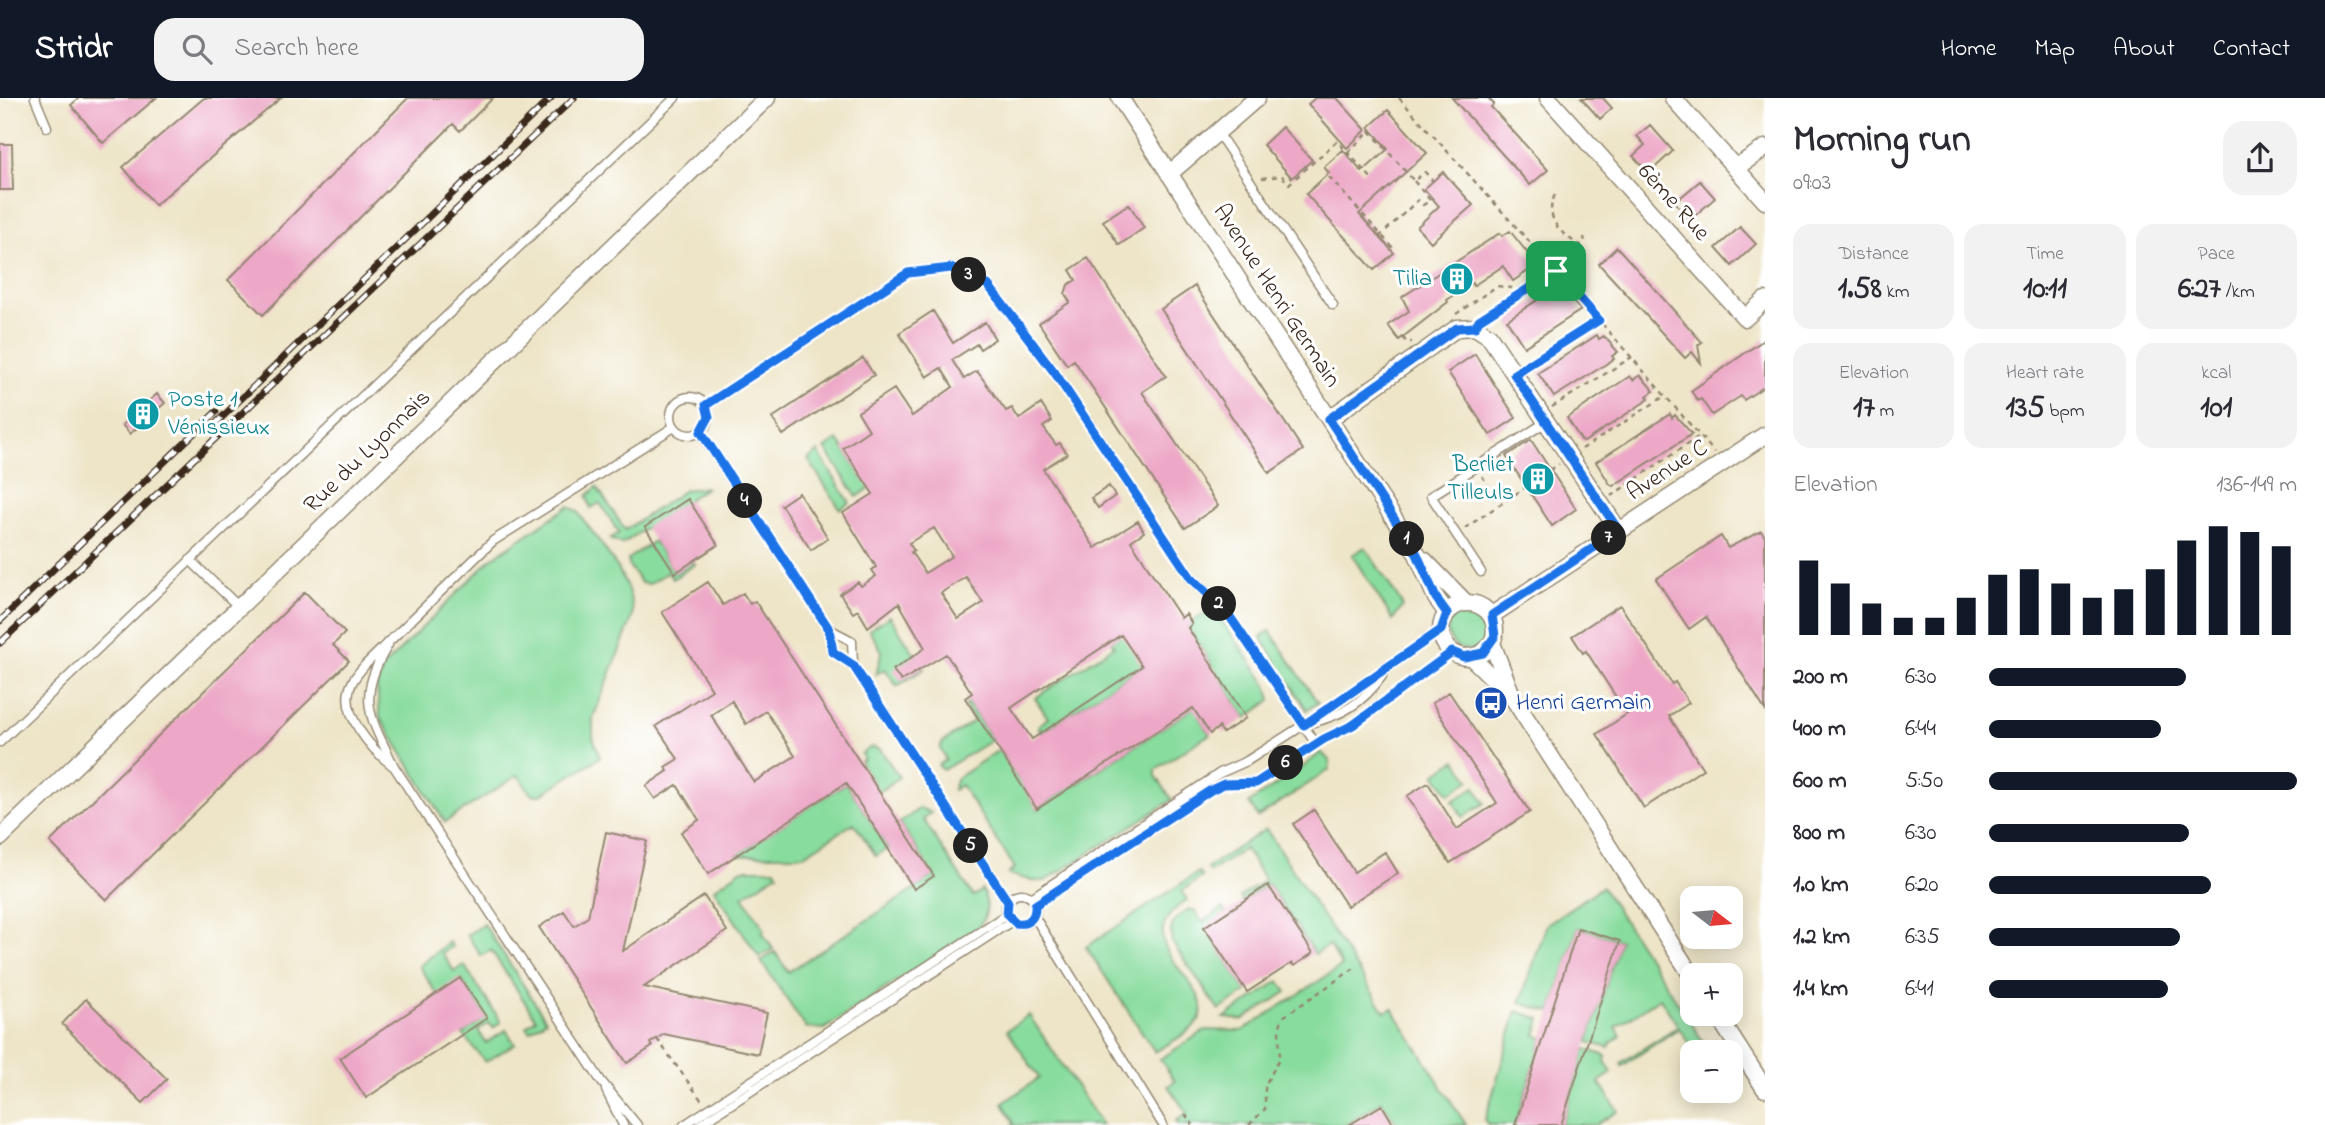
<!DOCTYPE html>
<html lang="en">
<head>
<meta charset="utf-8">
<style>
	:root { --surface:#fff; --page:#f2f2f3; --text:#2b2b33; --muted:#7c7c81; --accent:#111827 }
	body { margin:0; font-family:"Indie Flower",sans-serif; background:var(--page); color:var(--text); height:100vh; display:flex; flex-direction:column; font-size:26px; white-space:nowrap }
	* { box-sizing:border-box; margin:0 }
	p { font-size:23px; color:var(--muted) }
	.icon { flex:none; width:38px; height:38px; fill:none; stroke:currentColor; stroke-width:2; stroke-linecap:round; stroke-linejoin:round }
	.map { position:relative; flex:1; overflow:hidden }
	.side { display:flex; flex-direction:column; background:var(--surface); width:560px }
	.side>* { flex:none }
	.needle { width:46px; rotate:106deg }
	.fabs { position:absolute; left:1680px; top:788px; display:grid; gap:14px }
	.fabs a { display:grid; place-items:center; width:63px; height:63px; border-radius:14px; background:var(--surface); box-shadow:0 4px 18px #0003; font-size:35px }
	.pin { position:absolute; display:grid; place-items:center; width:60px; height:60px; color:#fff; margin:-30px; border-radius:14px; box-shadow:0 4px 10px #0006 }
	.km { position:absolute; width:35px; height:35px; margin:-18px; border-radius:50%; background:#222; color:#fff; font-size:19px; line-height:35px; text-align:center }
	.round { display:grid; place-items:center; flex:none; width:74px; height:74px; border-radius:21px; background:var(--page) }
	.headline { display:flex; align-items:center; justify-content:space-between; height:119px; padding:0 28px }
	h1 { font-size:38px; font-weight:700; line-height:52px }
	.figures { display:grid; grid-template-columns:repeat(3,1fr); gap:10px; height:119px; padding:7px 28px }
	.figures div { display:grid; align-content:center; border-radius:18px; background:var(--page); text-align:center }
	.figures b { font-size:30px; font-weight:700 }
	.figures small { font-size:19px; font-weight:400 }
	.figures p { font-size:19px }
	.chart { height:196px; padding:14px 28px }
	.chart p { display:flex; justify-content:space-between }
	.chart svg { width:100%; height:126px; margin-top:7px; stroke:var(--accent); stroke-width:6 }
	ul { padding:0 28px; list-style:none; font-size:23px }
	li { display:grid; grid-template-columns:112px 84px 1fr; align-items:center; height:52px }
	li i { height:18px; border-radius:9px; background:var(--accent) }
	header { display:flex; align-items:center; gap:42px; box-sizing:border-box; height:98px; padding:0 35px; background:var(--accent); color:#fff }
	header strong { font-size:33px }
	nav { display:flex; gap:38px; margin-inline-start:auto; font-size:24px }
	.search { width:490px; height:63px; background:var(--page); display:flex; align-items:center; gap:18px; box-sizing:border-box; padding:0 24px; border-radius:21px; color:var(--muted); font-size:26px }
	main { display:flex; flex:1; min-height:0 }
	.map>svg:first-child { display:block }
</style>
</head>
<body>
<header>
<strong>Stridr</strong>
<div class="search"><svg class="icon" aria-label="search" viewBox="0 0 24 24"><circle cx="10" cy="10" r="6"/><path d="M15 15l6 6"/></svg>Search here</div>
<nav><a>Home</a><a>Map</a><a>About</a><a>Contact</a></nav>
</header>
<main>
<div class="map">
<svg width="1765" height="1027" viewBox="0 0 1765 1027">
	<rect width="100%" height="100%" fill="#fff"/>
	<filter id="ink" filterUnits="userSpaceOnUse"><feTurbulence type="fractalNoise" baseFrequency=".0143" numOctaves="2"/><feDisplacementMap in="SourceGraphic" scale="14" xChannelSelector="R" yChannelSelector="G"/><feConvolveMatrix kernelMatrix="1 2 1 2 8 2 1 2 1" color-interpolation-filters="sRGB"/></filter>
	<filter id="wash" filterUnits="userSpaceOnUse"><feTurbulence type="fractalNoise" baseFrequency=".00686" numOctaves="4" result="noise"/><feDisplacementMap in="SourceGraphic" scale="28" xChannelSelector="R" yChannelSelector="G"/><feGaussianBlur stdDeviation="1.57" result="paint"/><feColorMatrix in="noise" values="0 0 0 0 0 0 0 0 0 0 0 0 0 0 0 0 0 1.4 0 .05"/><feComposite in="paint" operator="in"/></filter>
	<g filter="url(#wash)">
		<rect width="100%" height="100%" fill="#eee5c8"/>
		<path fill="#88dc9e" stroke="#62835e" stroke-width="2" d="M838,342L870,390L857,399L825,350Z
			M818,354L850,405L840,411L808,361Z
			M597,389L625,432L685,392L707,389L622,446L610,441L619,435L600,405L591,410L587,398Z
			M569,408L578,414C599,445 633,480 633,518L593,620V639L600,659L540,697L531,696L518,677L445,724L380,620L377,589L380,572L491,461Z
			M654,443L675,475L693,463L695,466L673,481L668,474L649,486L641,485L629,468L628,461Z
			M1365,449L1403,508L1393,522L1352,457Z
			M1448 532a20 20 0 1 1 40 0a20 20 0 1 1-40 0Z
			M1208,513L1217,516L1267,587L1271,602L1246,620L1188,530L1191,524Z
			M890,518L924,571L897,588L885,571L876,576L882,553L869,532Z
			M1137,526L1158,557L1041,635L1038,628L1048,620L1035,600L1114,548L1111,543Z
			M1270,533L1318,605L1307,612L1261,539Z
			M1205,602L1211,611L1199,619L1210,636L1156,671V678L1172,702L1045,783H1033L1008,776L1015,770L961,687L953,692L957,680L999,652L1038,711L1066,692L1069,676L1077,686Z
			M968,605L992,642L943,672L938,667L946,662L940,650L943,644L974,623L965,608Z
			M871,649L880,651L899,679L879,694L860,664L864,661L861,656Z
			M1321,654L1330,663L1329,672L1258,719L1249,705L1303,669Z
			M1456,662L1470,682L1449,696L1435,676Z
			M846,685L888,750L876,758L854,725L804,757H736Z
			M1475,689L1485,705L1463,719L1453,703Z
			M920,710L931,715L923,721L973,798L982,792C989,806 988,819 977,830L824,931L806,930L761,863L775,854L788,874L934,778L900,725Z
			M1266,731L1385,914L1392,910L1466,1027H1398L1382,1003L1345,1027H1179L1176,1023L1187,1015L1168,988L1175,983L1160,961L1206,932L1242,933L1342,868L1329,847L1315,856L1268,786L1242,803L1240,799L1265,782L1245,751L1210,774L1207,770Z
			M742,771H775L778,775L743,798L765,832L762,834L773,851L759,859L714,791Z
			M1199,774L1202,779L1182,793L1187,802C1115,849 1228,888 1196,926C1186,937 1168,946 1155,954L1086,849Z
			M1602,789L1710,954H1695L1679,930L1622,968L1621,965L1678,928L1660,900L1616,929L1621,938L1611,945L1609,950L1588,944L1620,843L1578,830L1551,914L1520,905L1547,826Z
			M1223,810L1226,815L1205,829L1247,894L1219,912L1172,844C1168,828 1175,820 1189,811L1195,813L1202,824Z
			M484,826L546,922L530,933L526,928L536,921L491,852L481,858L467,837Z
			M449,844L452,849L442,855L454,873L464,867L501,924L493,930L489,925L478,932L486,945L506,932L515,946L485,964L463,936L486,920L461,881L437,896L419,868Z
			M1279,883L1287,894L1243,922L1224,920Z
			M1517,913L1541,921L1536,937L1543,940L1515,1027H1488L1485,1022Z
			M1029,917L1102,1027H1012L1014,1025L1003,1005L1039,980L1007,932Z
			M1585,951L1606,958L1605,963L1612,975L1599,984L1618,1013L1596,1027H1561Z"/>
		<g id="blocks">
			<path fill="#eda8c7" fill-rule="evenodd" d="M79,0H156L103,45L71,7Z
				M204,0H281L155,107L123,69Z
				M408,0H493L460,33L453,26L263,217L228,182Z
				M1315,0H1337L1366,32L1347,50L1308,6Z
				M1452,0H1488L1494,6L1491,9L1548,72L1530,87Z
				M1581,0H1603L1612,10L1600,21Z
				M1388,12L1427,55L1359,116L1394,155L1374,172L1306,96L1329,75L1324,69L1343,52L1362,74L1388,51L1369,29Z
				M1650,27L1673,53L1649,75L1633,58L1645,47L1637,38Z
				M1282,29L1312,62L1292,80L1263,47Z
				M0,46H12L13,92H0Z
				M1443,74L1473,107L1431,144L1417,129L1439,108L1424,91Z
				M1700,83L1715,100L1690,122L1675,104Z
				M1129,106L1144,130L1119,147L1103,123Z
				M1740,129L1756,146L1732,168L1716,150Z
				M1510,133L1537,167L1513,183L1503,168L1473,188L1472,185L1447,202L1448,204L1399,242L1388,227L1409,213L1402,199L1500,135L1502,138Z
				M1617,149L1702,244L1698,247L1701,265L1692,254L1685,260L1599,166Z
				M1088,160L1166,278L1142,294L1218,408L1185,430L1074,262L1067,267L1039,225L1070,204L1065,196L1068,187L1076,182L1070,172Z
				M1195,188L1303,352L1269,375L1161,211Z
				M1554,191L1556,195L1562,192L1581,212L1524,249L1507,222Z
				M933,213L953,245L985,224L995,241L980,251L977,246L952,262L964,281L977,273L1006,313L1012,310L1019,321L1041,306L1052,323L1043,329L1056,347L1060,345L1067,356L1043,371L1095,450L1138,423L1144,434L1131,443L1181,520L1186,516L1192,526L1188,530L1246,620L1223,635L1219,629L1210,636L1193,610L1037,711L965,600L972,595L946,556L901,583L893,572L925,550L899,505L868,529L858,512L853,515L840,496L858,484L861,488L876,478L872,472L876,469L843,415L873,396L843,350L869,332L858,314L894,291L912,318L953,289L941,270L927,279L899,235ZM934,430L952,458L925,475L911,454L914,453L909,445ZM966,479L983,505L958,521L941,495ZM1121,537L1142,568L1032,641L1011,610Z
				M1597,237L1599,241L1604,238L1618,254L1612,258L1614,261L1554,299L1538,275Z
				M1765,241V288L1744,302L1741,298L1712,317L1701,301L1698,303L1691,293Z
				M1475,256L1516,320L1490,337L1448,274Z
				M863,260L874,277L783,337L772,320Z
				M1640,277L1654,293L1647,298L1649,301L1584,344L1581,342L1567,320L1630,278L1633,282Z
				M157,296L165,305L130,336L122,327Z
				M1670,316L1672,320L1675,317L1692,336L1613,388L1610,386L1596,364Z
				M1531,342L1576,411L1552,428L1506,358Z
				M1109,388L1115,398L1098,410L1091,400Z
				M799,395L828,440L811,452L781,407Z
				M688,401L718,447L675,475L645,429Z
				M1761,433L1765,439V612L1706,519L1689,531L1656,481L1721,438L1728,450Z
				M708,484L723,507L743,495L750,506L755,503L934,778L914,791L846,685L708,776L681,734L699,722L677,687L655,701L646,688L668,673L665,669L678,661L656,628L712,592L662,514ZM732,603L746,626L766,613L795,658L754,684L711,617Z
				M305,494L345,535L333,547L349,563L106,802L50,744Z
				M1620,507L1672,586L1675,584L1689,605L1669,618L1703,671L1644,710L1597,636L1627,616L1586,553L1583,555L1572,538Z
				M1449,594L1530,714L1450,765L1407,698L1428,685L1457,731L1497,705L1432,605Z
				M1314,712L1354,774L1385,754L1398,775L1347,808L1293,726Z
				M606,734L647,743L623,853L704,798L727,833L644,889L767,915L758,956L664,936L650,945L652,949L627,965L539,829L564,813L574,828L588,819Z
				M1268,787L1313,855L1294,868L1292,865L1247,894L1204,829Z
				M1578,830L1620,843L1561,1027H1515Z
				M460,880L487,920L366,1000L340,960Z
				M86,901L167,981L143,1005L62,926Z
				M1382,1007L1394,1027H1349Z"/>
		</g>
	</g>
	<g filter="url(#ink)">
		<use href="#blocks" fill-opacity="0" stroke="#948873" stroke-width="2"/>
		<g fill="none" stroke-linecap="round" stroke-linejoin="round">
			<defs>
				<path id="lane" d="M35,0L47,29
					M1218,35L1333,207
					M671 318a19 19 0 1 1 38 0a19 19 0 1 1-38 0Z
					M706,307L908,175L951,170L988,187L1055,275L1191,480L1226,513L1316,646
					M700,334L829,531L833,554L853,567L852,543L829,531
					M190,462L239,509
					M1481,474L1431,398L1546,324
					M388,547C356,601 369,618 395,670L601,983L637,1027
					M853,567L1008,804
					M1310,625C1341,618 1363,605 1382,578
					M0,644L675,0
					M393,668C372,652 337,614 352,585C355,578 361,572 365,567L493,443L674,329
					M1006 811a15 15 0 1 1 30 0a15 15 0 1 1-30 0Z
					M1031,800L1220,675L1247,663L1338,605L1441,532
					M1035,807L1211,692L1224,686L1256,685L1324,641L1353,627L1452,554
					M1034,818L1163,1027
					M606,992L623,1027
					M684,1027L1007,816
					M699,1027L1012,823"/>
				<path id="street" d="M1120,0L1417,456L1436,500L1447,515
					M1548,0L1745,220L1765,202
					M1673,0L1765,103
					M1735,70L1765,50
					M1169,76L1257,0
					M1329,321L1457,230L1475,229L1489,238L1619,433
					M1424,462L1465,504
					M1441 532a27 27 0 1 1 54 0a27 27 0 1 1-54 0Z
					M1492,517L1765,337
					M1492,545L1513,600L1692,878
					M1471,559L1511,598
					M0,740L767,0
					M1716,915L1765,991"/>
			</defs>
			<use href="#lane" stroke="#948873" stroke-width="11"/>
			<use href="#street" stroke="#948873" stroke-width="19"/>
			<path stroke="#948873" stroke-width="2.5" stroke-dasharray="5 5" stroke-linecap="butt" d="M1399,0L1556,173L1484,219
				M1348,54L1370,33L1414,83L1425,74L1433,83
				M1329,79L1394,151
				M1262,80L1282,78L1289,86L1337,43L1374,83
				M1414,83L1430,102
				M1555,97C1543,119 1561,137 1580,147L1585,144L1584,139
				M1379,139L1418,102L1423,107L1433,101
				M1556,173L1715,355
				M1456,216L1497,188L1519,191L1552,169
				M1403,239L1406,244H1412
				M1525,269L1599,222
				M1552,309L1632,259
				M1582,351L1665,298
				M1550,372L1559,366
				M1482,378L1488,387
				M1611,398L1701,337
				M1465,430L1526,389
				M657,941L702,1003
				M1185,1016L1193,1027
				M1249,1027L1265,1011V987L1280,960L1279,931L1283,919L1356,869"/>
			<use href="#lane" stroke="#fff" stroke-width="8"/>
			<use href="#street" stroke="#fff" stroke-width="16"/>
			<defs>
				<path id="rail" d="M212,329L551,0
					M0,523L216,314
					M0,545L574,0"/>
			</defs>
			<use href="#rail" stroke="#3b2a1e" stroke-width="7"/>
			<use href="#rail" stroke="#fff" stroke-width="4.5" stroke-dasharray="13" stroke-linecap="butt"/>
		</g>
	</g>
	<g fill="none" stroke-linecap="round" stroke-linejoin="round" filter="url(#ink)">
		<defs>
			<path id="route" d="M951,170L988,187L1055,275L1191,480L1226,513L1304,627L1441,532L1447,515L1436,500L1417,456L1329,321L1457,230L1475,229L1479,222L1556,173L1599,222L1514,276L1619,433L1492,517L1495,538L1483,555L1464,559L1452,554L1353,627L1324,641L1256,685L1224,686L1211,692L1035,807C1036,820 1028,827 1016,825L1007,816L1008,804L853,567L833,554L829,531L701,334L709,319L706,307L908,175Z"/>
		</defs>
		<use href="#route" stroke="#fff" stroke-width="14"/>
		<use href="#route" stroke="#1a73e8" stroke-width="9"/>
	</g>
	<defs>
		<symbol id="building-disc" viewBox="-11 -11 22 22"><circle r="9.5" fill="#0f9aa8" stroke="#fff"/><path d="M-4-6H4V6H1V3H-1V6H-4ZM-2.5-4.3h1.7v1.8h-1.7ZM.8-4.3h1.7v1.8H.8ZM-2.5-1h1.7V.8h-1.7ZM.8-1h1.7V.8H.8Z" fill="#fff"/></symbol>
		<symbol id="bus-disc" viewBox="-11 -11 22 22"><circle r="9.5" fill="#1a4fb4" stroke="#fff"/><path d="M-5-6H5V4H4V6H2V4H-2V6H-4V4H-5ZM-3.5-4V0h7V-4ZM-3.5 1.2v1.5H-2V1.2ZM2 1.2v1.5H3.5V1.2Z" fill="#fff"/></symbol>
	</defs>
	<g fill-rule="evenodd">
		<use href="#building-disc" x="1438" y="162" width="38" height="38"/>
		<use href="#building-disc" x="124" y="297" width="38" height="38"/>
		<use href="#building-disc" x="1519" y="362" width="38" height="38"/>
		<use href="#bus-disc" x="1472" y="586" width="38" height="38"/>
	</g>
	<g text-anchor="middle" dominant-baseline="central" stroke-width="6" stroke-linejoin="round" paint-order="stroke">
		<g font-size="24" fill="#3b2a1e" stroke="#fff">
			<text transform="translate(1673 105) rotate(48)">6ème Rue</text>
			<text transform="translate(1276 198) rotate(57)">Avenue Henri Germain</text>
			<text transform="translate(368 354) rotate(-44)">Rue du Lyonnais</text>
			<text transform="translate(1668 373) rotate(-33)">Avenue C</text>
		</g>
		<g font-size="24" fill="#0d838f" stroke="#fff" text-anchor="end">
			<text x="1432" y="181">Tilia</text>
			<text x="168" y="302" text-anchor="start">Poste 1<tspan x="168" dy="28">Vénissieux</tspan></text>
			<text x="1514" y="367">Berliet<tspan x="1514" dy="28">Tilleuls</tspan></text>
		</g>
		<g font-size="24" fill="#164399" stroke="#fff" text-anchor="start">
			<text x="1516" y="605">Henri Germain</text>
		</g>
	</g>
</svg>
<div class="fabs">
<a><svg class="needle" viewBox="-14 -14 28 28"><path d="M0-13l5 13h-10z" fill="#e53935"/><path d="M0 13l5-13h-10z" fill="#7c7c81"/></svg></a>
<a>+</a>
<a>−</a>
</div>
<div class="pin" style="left:1556px;top:173px;background:#1e9e55"><svg class="icon" aria-label="arrive" viewBox="0 0 24 24"><path d="M6 21V4h12l-3 4 3 4H6"/></svg></div>
<b class="km" style="left:1407px;top:441px">1</b>
<b class="km" style="left:1219px;top:506px">2</b>
<b class="km" style="left:969px;top:177px">3</b>
<b class="km" style="left:745px;top:403px">4</b>
<b class="km" style="left:971px;top:748px">5</b>
<b class="km" style="left:1286px;top:665px">6</b>
<b class="km" style="left:1609px;top:440px">7</b>
</div>
<section class="side">
<div class="headline"><div><h1>Morning run</h1><p>09:03</p></div><a class="round"><svg class="icon" aria-label="share" viewBox="0 0 24 24"><path d="M12 15V3M7 8l5-5 5 5M5 13v7h14v-7"/></svg></a></div>
<div class="figures">
<div><p>Distance</p><b>1.58<small> km</small></b></div>
<div><p>Time</p><b>10:11</b></div>
<div><p>Pace</p><b>6:27<small> /km</small></b></div>
</div>
<div class="figures">
<div><p>Elevation</p><b>17<small> m</small></b></div>
<div><p>Heart rate</p><b>135<small> bpm</small></b></div>
<div><p>kcal</p><b>101</b></div>
</div>
<div class="chart"><p><span>Elevation</span>136–149 m</p>
<svg viewBox="0 0 160 44" preserveAspectRatio="none"><path d="M5 44V18M15 44V26M25 44V33M35 44V38M45 44V38M55 44V31M65 44V23M75 44V21M85 44V26M95 44V31M105 44V28M115 44V21M125 44V11M135 44V6M145 44V8M155 44V13"/></svg>
</div>
<ul>
<li><b>200 m</b>6:30<i style="width:64%"></i></li>
<li><b>400 m</b>6:44<i style="width:56%"></i></li>
<li><b>600 m</b>5:50<i style="width:100%"></i></li>
<li><b>800 m</b>6:30<i style="width:65%"></i></li>
<li><b>1.0 km</b>6:20<i style="width:72%"></i></li>
<li><b>1.2 km</b>6:35<i style="width:62%"></i></li>
<li><b>1.4 km</b>6:41<i style="width:58%"></i></li>
</ul>
</section>
</main>
</body>
</html>
